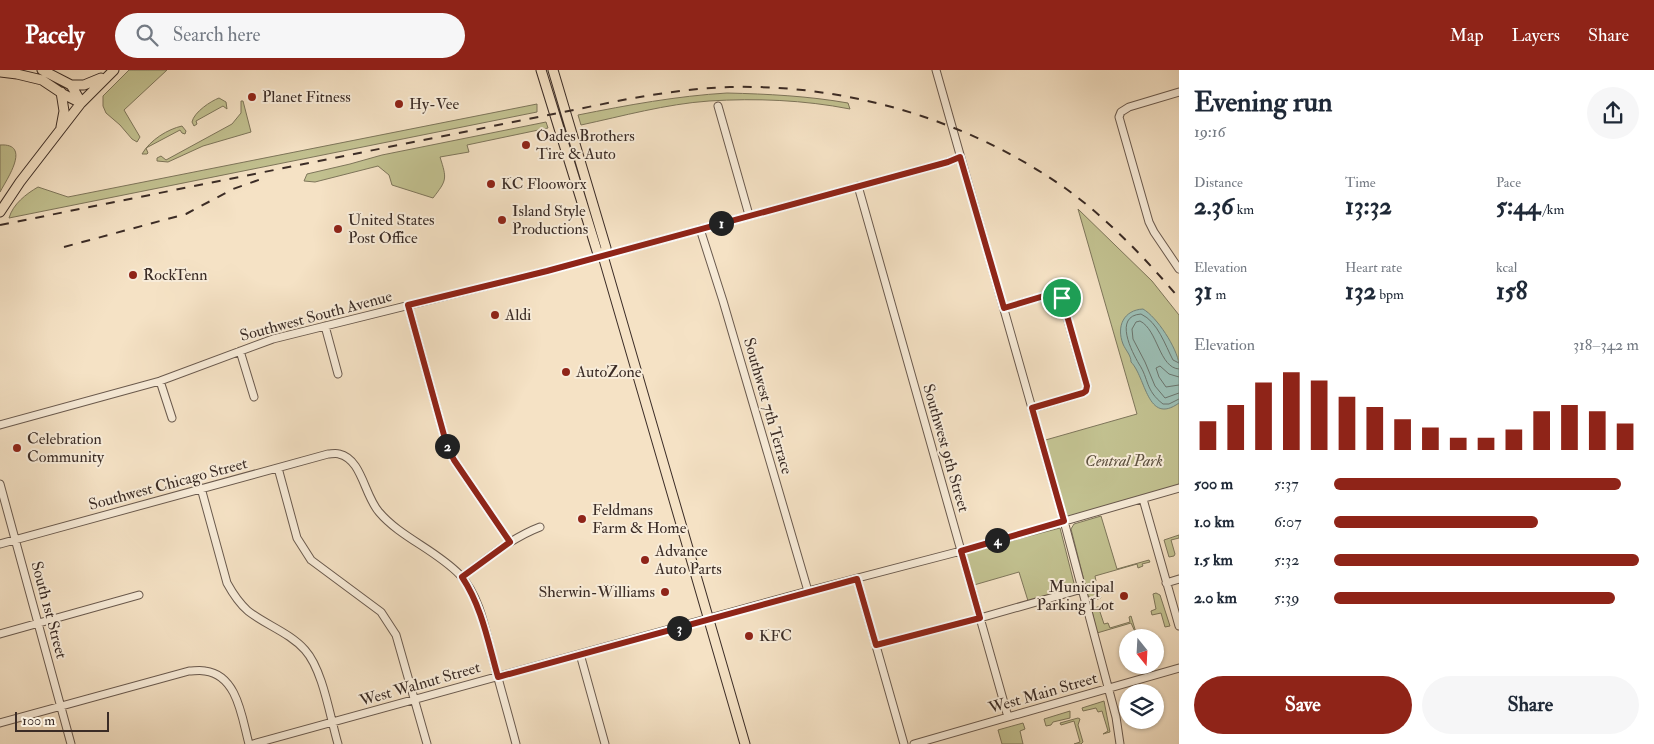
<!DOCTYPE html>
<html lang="en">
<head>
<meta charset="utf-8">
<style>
	:root { --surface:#fff; --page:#f6f6f7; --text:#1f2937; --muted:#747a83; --accent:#8f2418 }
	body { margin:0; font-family:"IM FELL Double Pica",serif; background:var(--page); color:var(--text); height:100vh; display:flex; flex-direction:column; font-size:19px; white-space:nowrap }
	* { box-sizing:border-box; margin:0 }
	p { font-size:16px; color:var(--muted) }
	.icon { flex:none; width:28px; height:28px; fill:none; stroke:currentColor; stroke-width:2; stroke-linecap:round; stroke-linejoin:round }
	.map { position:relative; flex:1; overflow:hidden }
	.sheet { display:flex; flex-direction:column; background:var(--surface); width:475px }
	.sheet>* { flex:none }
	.needle { width:32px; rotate:162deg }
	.fabs { position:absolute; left:1119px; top:559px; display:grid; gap:10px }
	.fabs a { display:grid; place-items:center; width:45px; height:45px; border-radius:50%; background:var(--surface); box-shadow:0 1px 4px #0004; font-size:25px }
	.scale { position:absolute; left:15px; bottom:12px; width:94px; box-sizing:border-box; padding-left:5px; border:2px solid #3b2c26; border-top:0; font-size:14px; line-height:18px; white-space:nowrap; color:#3b2c26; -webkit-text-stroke:4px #f8ecd9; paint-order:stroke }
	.pin { position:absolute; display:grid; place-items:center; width:42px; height:42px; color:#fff; margin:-21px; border:2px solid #fff; border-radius:50%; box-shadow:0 1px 5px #0007 }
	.km { position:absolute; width:25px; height:25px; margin:-12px; border-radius:50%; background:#222; color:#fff; font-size:14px; line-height:25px; text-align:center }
	.round { display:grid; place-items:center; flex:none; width:52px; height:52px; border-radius:26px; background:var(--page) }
	.headline { display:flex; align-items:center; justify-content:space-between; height:85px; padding:0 15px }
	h1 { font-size:28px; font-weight:700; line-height:38px }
	.metrics { display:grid; grid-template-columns:repeat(3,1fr); gap:8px; height:85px; padding:5px 15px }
	.metrics div { display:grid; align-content:center }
	.metrics b { font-size:25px; font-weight:700 }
	.metrics small { font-size:14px; font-weight:400 }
	.metrics p { font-size:14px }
	.chart { height:140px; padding:10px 15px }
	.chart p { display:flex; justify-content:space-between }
	.chart svg { width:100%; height:90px; margin-top:5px; stroke:var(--accent); stroke-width:6 }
	.button { display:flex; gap:10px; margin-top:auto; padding:10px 15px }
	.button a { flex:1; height:58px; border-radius:30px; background:var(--accent); color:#fff; font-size:20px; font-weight:700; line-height:58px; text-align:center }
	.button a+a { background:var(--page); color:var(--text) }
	ul { padding:0 15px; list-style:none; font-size:16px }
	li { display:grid; grid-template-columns:80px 60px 1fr; align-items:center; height:38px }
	li i { height:12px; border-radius:6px; background:var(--accent) }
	header { display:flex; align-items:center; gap:30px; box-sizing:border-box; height:70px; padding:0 25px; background:var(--accent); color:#fff }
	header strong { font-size:24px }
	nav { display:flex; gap:28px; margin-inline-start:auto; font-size:18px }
	.search { width:350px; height:45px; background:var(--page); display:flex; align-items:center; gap:12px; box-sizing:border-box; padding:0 18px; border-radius:28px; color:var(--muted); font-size:19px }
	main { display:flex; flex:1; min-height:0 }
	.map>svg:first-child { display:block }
</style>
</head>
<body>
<header>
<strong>Pacely</strong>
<div class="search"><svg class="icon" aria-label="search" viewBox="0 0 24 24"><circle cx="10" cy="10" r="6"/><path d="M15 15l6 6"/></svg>Search here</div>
<nav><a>Map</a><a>Layers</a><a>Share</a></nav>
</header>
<main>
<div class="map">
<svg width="1179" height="674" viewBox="0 0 1179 674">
	<rect width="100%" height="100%" fill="#f5e2c5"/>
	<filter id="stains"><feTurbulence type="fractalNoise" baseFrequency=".004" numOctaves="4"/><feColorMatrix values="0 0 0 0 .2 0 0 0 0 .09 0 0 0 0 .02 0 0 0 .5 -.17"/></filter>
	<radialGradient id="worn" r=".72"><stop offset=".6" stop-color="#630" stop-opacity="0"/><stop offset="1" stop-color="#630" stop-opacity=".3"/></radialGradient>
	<path fill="#c2c190" stroke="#7e765b" d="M129,0H167L124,40L140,67L137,72L132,69L120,55L106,43L103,36V26Z
		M727,23C768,24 808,26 848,33L850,39C804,30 756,28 709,31C666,34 623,46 581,55L578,45C628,35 677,26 727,23Z
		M219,28L226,32L227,39L223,36L196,51L197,54L194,56L192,52C194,42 211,31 219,28Z
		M241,31H243L251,62L203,76L168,92L157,91V88L161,86L166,90L232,54L241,43Z
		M537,34V42L9,148C13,134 26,124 38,117L68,127Z
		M546,52L548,58L467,75L469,82L440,87C447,109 447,110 433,128L392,115L389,105L378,96L315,112L304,111L307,104L350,94L382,85Z
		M182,56L186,61L185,64L182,63L180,60L146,78L148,83L147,84H142C150,70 168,59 182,56Z
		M0,75C32,73 7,109 0,122Z
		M1078,139L1152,211L1179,245V418L1064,451L1042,371L1137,344Z
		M1101,446L1117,499L1149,490L1150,492L1142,494L1143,496L1138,498L1137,494L1095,506L1096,511L1092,513L1096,527L1100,526L1101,528L1094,530L1088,526L1071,459L1074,454Z
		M1060,458L1076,521L1029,534L1019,502L974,515L965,488L968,482Z
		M1179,465V468L1171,470L1175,484L1174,486L1169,487L1164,470Z
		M1156,523L1160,525L1170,556L1165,557L1161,543L1152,545L1151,541L1156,539L1153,524Z
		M1104,536L1099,539L1104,554L1108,553L1110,558L1130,552L1129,547L1131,546L1137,566L1131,553L1097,563L1092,541L1097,537Z
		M1104,631L1110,662L1103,664L1108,661L1102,641L1098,642L1096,638L1083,641L1082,638Z
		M1070,641V648L1053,652L1051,655L1046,656L1044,649Z
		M1078,648L1080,649L1078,655L1083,672L1081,674H1074L1080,672L1074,651L1061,655L1060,653Z
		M1023,653L1025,659L1020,661L1023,674H1002L998,660Z"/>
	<path fill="#9cbeb4" stroke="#75847b" d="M1143,239C1157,247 1177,278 1179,294C1179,306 1179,320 1179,333C1147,356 1146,307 1131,292C1131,285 1126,281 1123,274C1116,256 1124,240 1143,239Z"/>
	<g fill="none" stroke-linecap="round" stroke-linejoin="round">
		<path stroke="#6c756d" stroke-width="1" d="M1179,293L1173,290C1165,275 1158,252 1141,244C1113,246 1132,282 1139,294C1149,309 1145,320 1163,334H1169L1179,329
			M1179,299C1159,298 1158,260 1140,251L1136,252L1132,259L1133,269L1145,292L1155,316L1165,328L1179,323
			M1179,307L1169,304L1160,296L1156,298L1159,307L1166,317L1179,315"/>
		<defs>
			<path id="minor" d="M936,0L1064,451L1116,647L1120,674
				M1179,22L1129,37L1121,42L1119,47L1149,152L1154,162L1179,199
				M718,36L749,145
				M858,116L1008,647
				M700,159L723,231L808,521
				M408,235L447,376L454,390L510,472
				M1004,238L1054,223H1060L1087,316L1086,321L1083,323L1033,338
				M325,256L338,304
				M240,281L254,327
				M160,311L172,348
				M0,355L160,311L273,269L547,201L948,92L960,87
				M278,398L297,468L311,490L381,542L396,565L427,674
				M0,414L71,674
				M201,418L227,513C233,524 239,533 248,541C266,555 290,563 305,580C323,600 330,647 338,674
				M1143,429L1179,556
				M0,474L328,384C331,384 336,383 339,384C362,389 364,425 379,442C400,467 436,480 460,505C481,527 486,564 494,593C501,620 509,647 516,674
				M462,507C487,489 511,468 540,457
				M857,509L904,674
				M1166,513L1179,509
				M0,564L139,525
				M876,575L980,548L1082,519
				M580,584L605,674
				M0,653L189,601C194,601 200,600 205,601C238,605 242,649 249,674
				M253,674L808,521L961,481L1179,418
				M914,674L1179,598"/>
			<path id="major" d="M42,0L71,15L81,32
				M541,0L597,181L603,186C649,349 699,511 745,674
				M553,0L606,178L603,186
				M0,2L17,4L42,10L63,24L81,33
				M71,15H84L101,8
				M61,22L64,41L61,57
				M0,142L20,112L81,33L114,0"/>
		</defs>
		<use href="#minor" stroke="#6a5a4e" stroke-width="9"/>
		<use href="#major" stroke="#3b2c26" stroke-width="11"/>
		<use href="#minor" stroke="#f8ecd9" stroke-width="7"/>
		<use href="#major" stroke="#f5e2c5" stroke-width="9"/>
		<path stroke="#3b2c26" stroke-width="2" stroke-dasharray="9 9" stroke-linecap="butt" d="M0,155L628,29C662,23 696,18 730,17C848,14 968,50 1065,118C1108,149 1145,188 1179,228
			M64,177L186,144L233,119L267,107"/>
	</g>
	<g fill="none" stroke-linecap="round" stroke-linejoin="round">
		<defs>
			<path id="route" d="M960,87L1004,238L1054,223H1060L1062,228L1087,316L1086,321L1083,323L1032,338L1064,451L961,481L980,548L876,575L857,509L498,607C488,572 482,537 462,507L510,472L454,390L447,376L408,235L547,201L948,92Z"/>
		</defs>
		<use href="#route" stroke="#fff" stroke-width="10"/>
		<use href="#route" stroke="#8f2418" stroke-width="6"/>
	</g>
	<g fill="#8f2418" stroke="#f8ecd9" stroke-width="2">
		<circle cx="252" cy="27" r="5"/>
		<circle cx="399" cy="34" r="5"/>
		<circle cx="526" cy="75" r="5"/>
		<circle cx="491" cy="114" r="5"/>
		<circle cx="502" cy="150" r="5"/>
		<circle cx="338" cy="159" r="5"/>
		<circle cx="133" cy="205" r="5"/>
		<circle cx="495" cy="245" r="5"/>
		<circle cx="566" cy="302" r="5"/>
		<circle cx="17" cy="378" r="5"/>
		<circle cx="582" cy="449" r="5"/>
		<circle cx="645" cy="490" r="5"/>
		<circle cx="665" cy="522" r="5"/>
		<circle cx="1124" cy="526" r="5"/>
		<circle cx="749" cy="566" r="5"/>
	</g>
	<g text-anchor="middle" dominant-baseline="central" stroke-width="4" stroke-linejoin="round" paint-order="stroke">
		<g font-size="16" fill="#3b2c26" stroke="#f8ecd9" text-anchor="start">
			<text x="262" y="27">Planet Fitness</text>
			<text x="409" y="34">Hy-Vee</text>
			<text x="536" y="66">Oades Brothers<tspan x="536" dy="18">Tire &amp; Auto</tspan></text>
			<text x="501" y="114">KC Flooworx</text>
			<text x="512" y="141">Island Style<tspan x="512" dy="18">Productions</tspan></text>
			<text x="348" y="150">United States<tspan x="348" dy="18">Post Office</tspan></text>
			<text x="143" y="205">RockTenn</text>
			<text x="505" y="245">Aldi</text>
			<text x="576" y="302">AutoZone</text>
			<text x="27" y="369">Celebration<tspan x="27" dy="18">Community</tspan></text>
			<text x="592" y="440">Feldmans<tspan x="592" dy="18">Farm &amp; Home</tspan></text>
			<text x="655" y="481">Advance<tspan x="655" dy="18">Auto Parts</tspan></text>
			<text x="1114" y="517" text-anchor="end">Municipal<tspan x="1114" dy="18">Parking Lot</tspan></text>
			<text x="655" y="522" text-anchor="end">Sherwin-Williams</text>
			<text x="759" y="566">KFC</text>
		</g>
		<g font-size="16" fill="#3b2c26" stroke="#f8ecd9">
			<text transform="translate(316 246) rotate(-15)">Southwest South Avenue</text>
			<text transform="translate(768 336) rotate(74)">Southwest 7th Terrace</text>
			<text transform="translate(946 378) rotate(74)">Southwest 9th Street</text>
			<text transform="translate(168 414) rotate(-15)">Southwest Chicago Street</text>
			<text transform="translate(49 540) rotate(75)">South 1st Street</text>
			<text transform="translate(420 614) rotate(-16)">West Walnut Street</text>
			<text transform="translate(1043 623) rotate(-16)">West Main Street</text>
		</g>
		<g font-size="16" font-style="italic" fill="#5d5140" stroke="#f8ecd9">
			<text x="1124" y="391">Central Park</text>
		</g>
	</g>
	<rect width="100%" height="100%" filter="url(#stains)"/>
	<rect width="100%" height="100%" fill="url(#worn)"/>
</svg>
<div class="fabs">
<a><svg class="needle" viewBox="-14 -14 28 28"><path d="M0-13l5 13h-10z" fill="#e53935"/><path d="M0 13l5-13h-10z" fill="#747a83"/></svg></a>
<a><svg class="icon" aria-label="layers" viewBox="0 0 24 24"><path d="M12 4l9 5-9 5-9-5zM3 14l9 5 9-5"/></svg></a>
</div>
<div class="scale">100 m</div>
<div class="pin" style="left:1062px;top:228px;background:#1e9e55"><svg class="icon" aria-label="arrive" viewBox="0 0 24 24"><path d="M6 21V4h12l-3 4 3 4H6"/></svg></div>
<b class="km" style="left:721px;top:153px">1</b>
<b class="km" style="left:447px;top:376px">2</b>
<b class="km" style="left:679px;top:558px">3</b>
<b class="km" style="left:997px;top:470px">4</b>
</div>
<section class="sheet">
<div class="headline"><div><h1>Evening run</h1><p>19:16</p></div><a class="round"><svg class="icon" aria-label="share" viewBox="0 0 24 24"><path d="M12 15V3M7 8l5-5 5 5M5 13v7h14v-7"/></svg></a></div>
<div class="metrics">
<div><p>Distance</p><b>2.36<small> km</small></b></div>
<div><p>Time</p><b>13:32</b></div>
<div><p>Pace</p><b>5:44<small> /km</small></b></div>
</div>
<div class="metrics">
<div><p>Elevation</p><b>31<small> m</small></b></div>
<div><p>Heart rate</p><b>132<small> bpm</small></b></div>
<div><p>kcal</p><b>158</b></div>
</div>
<div class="chart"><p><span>Elevation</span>318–342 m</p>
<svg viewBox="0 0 160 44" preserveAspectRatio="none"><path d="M5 44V30M15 44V22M25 44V11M35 44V6M45 44V10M55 44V18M65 44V23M75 44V29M85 44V33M95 44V38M105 44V38M115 44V34M125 44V25M135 44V22M145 44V25M155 44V31"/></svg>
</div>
<ul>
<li><b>500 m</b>5:37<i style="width:94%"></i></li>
<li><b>1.0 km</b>6:07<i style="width:67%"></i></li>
<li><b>1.5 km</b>5:32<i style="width:100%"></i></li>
<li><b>2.0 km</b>5:39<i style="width:92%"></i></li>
</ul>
<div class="button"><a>Save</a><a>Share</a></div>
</section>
</main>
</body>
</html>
